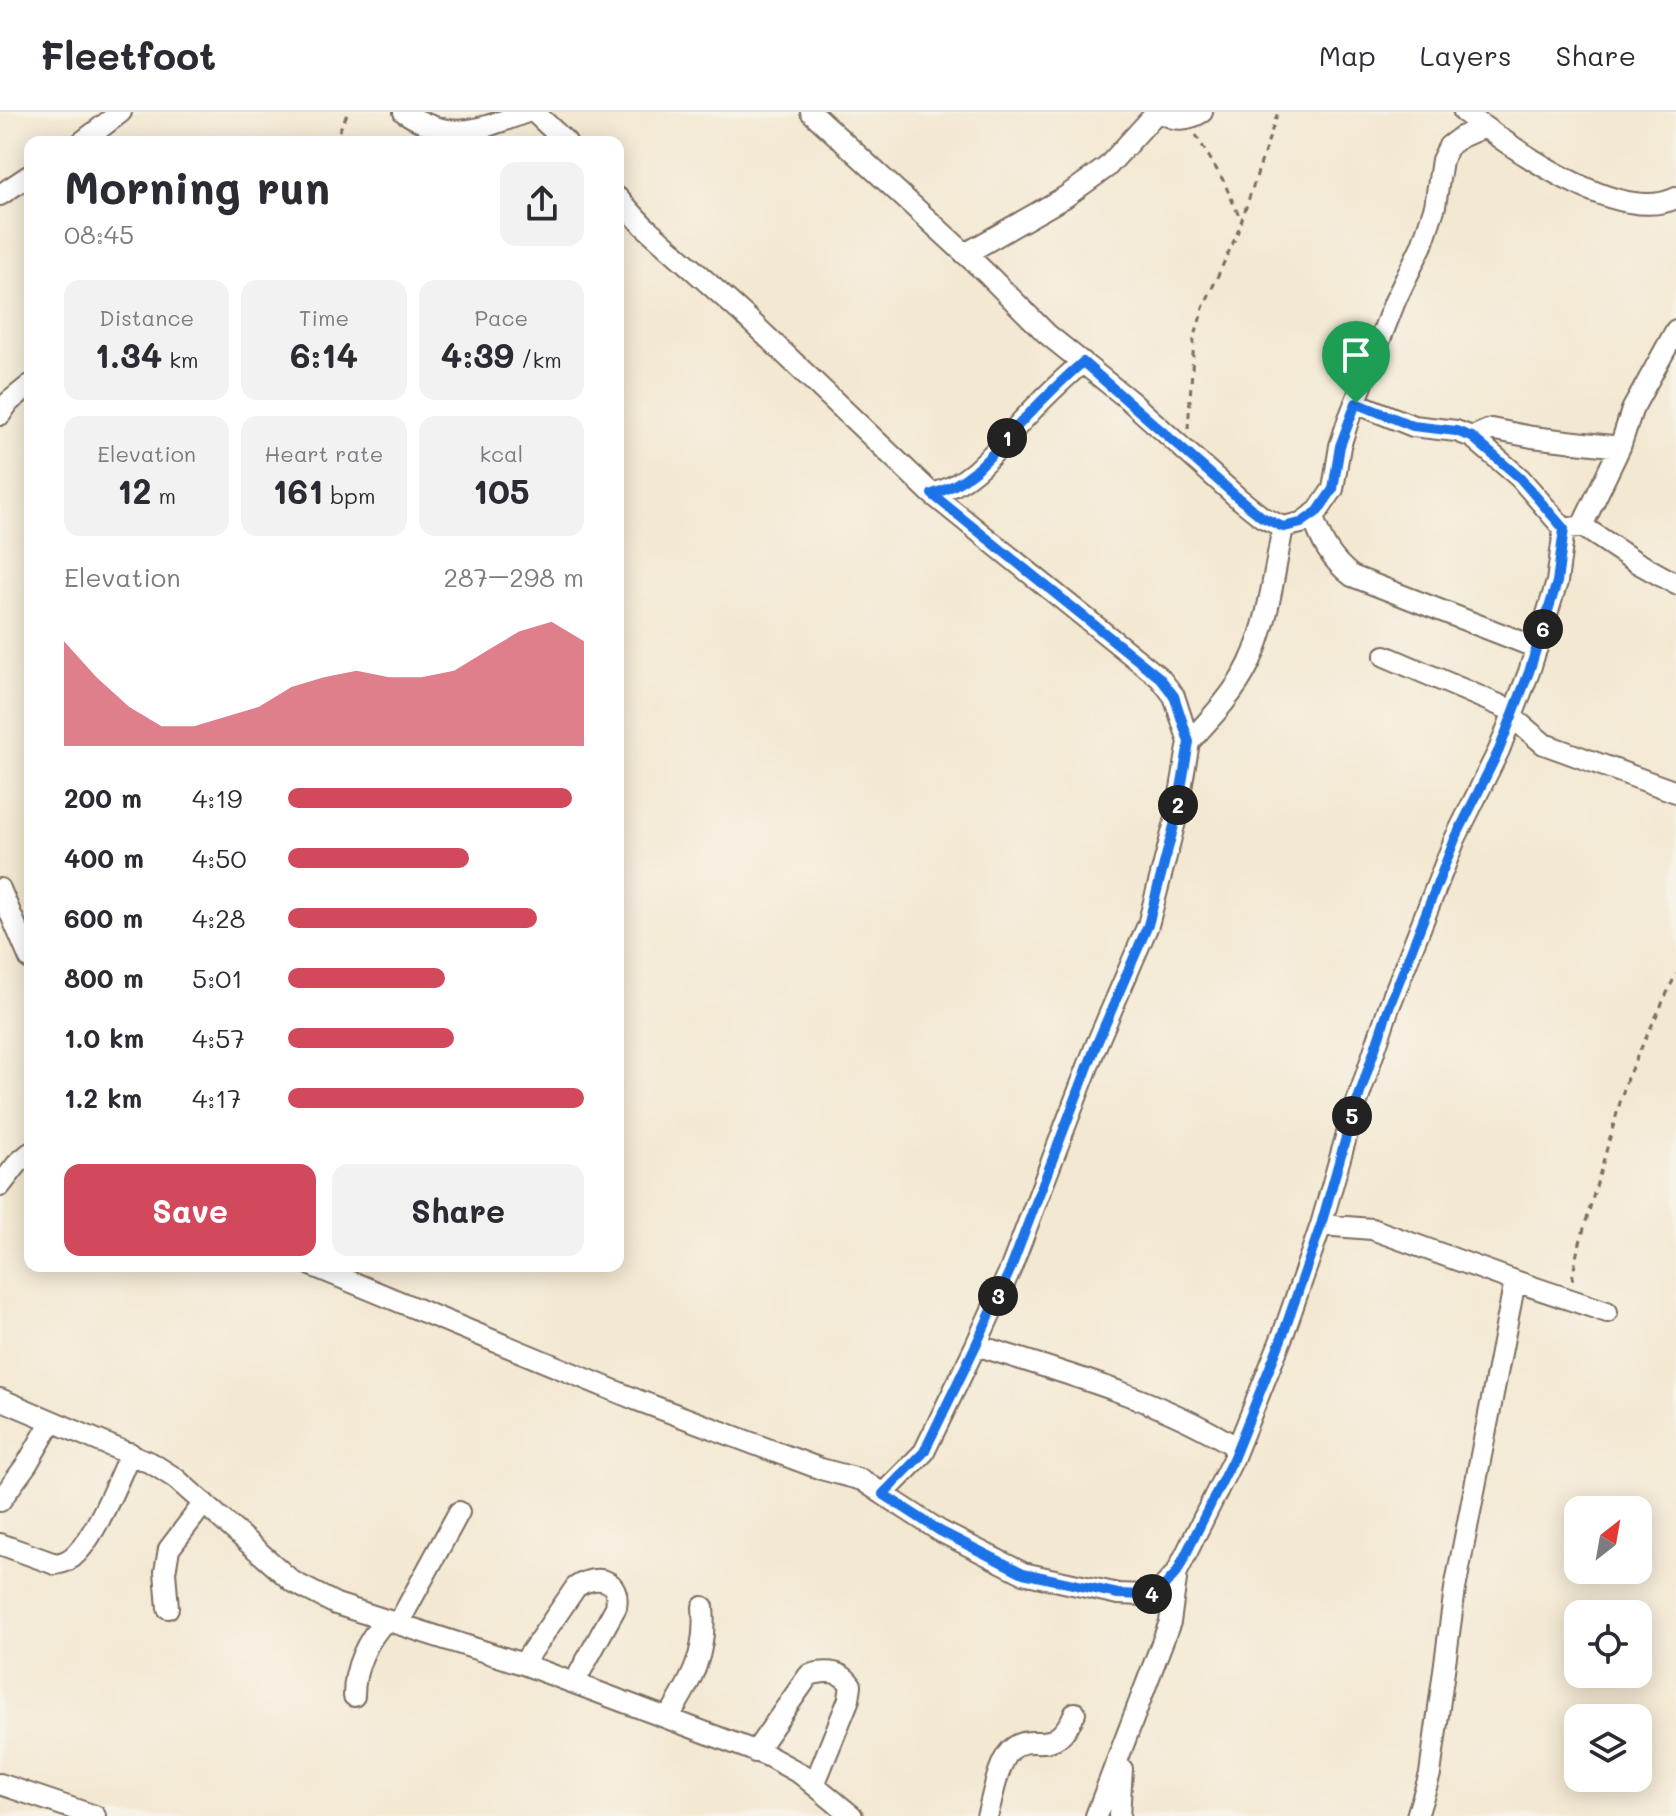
<!DOCTYPE html>
<html lang="en">
<head>
<meta charset="utf-8">
<style>
	:root { --surface:#fff; --page:#f2f2f3; --text:#2b2b33; --muted:#7c7c81; --line:#e1e1e2; --accent:#d1495b }
	body { margin:0; font-family:Mali,sans-serif; background:var(--page); color:var(--text); height:100vh; display:flex; flex-direction:column; font-size:30px; white-space:nowrap }
	* { box-sizing:border-box; margin:0 }
	p { font-size:26px; color:var(--muted) }
	.icon { flex:none; width:44px; height:44px; fill:none; stroke:currentColor; stroke-width:2; stroke-linecap:round; stroke-linejoin:round }
	.map { position:relative; flex:1; overflow:hidden }
	.panel { position:absolute; left:24px; top:24px; width:600px; height:1136px; display:flex; flex-direction:column; background:var(--surface); border-radius:16px; box-shadow:0 4px 20px #0003 }
	.panel>* { flex:none }
	.needle { width:52px; rotate:31deg }
	.controls { position:absolute; left:1564px; top:1384px; display:grid; gap:16px }
	.controls a { display:grid; place-items:center; width:88px; height:88px; border-radius:16px; background:var(--surface); box-shadow:0 4px 20px #0003; font-size:40px }
	.pin { position:absolute; display:grid; place-items:center; width:68px; height:68px; color:#fff; margin:-82px -34px; border-radius:50% 50% 50% 0; rotate:-45deg; box-shadow:0 0 8px #0007 }
	.pin .icon { rotate:45deg }
	.km { position:absolute; width:40px; height:40px; margin:-20px; border-radius:50%; background:#222; color:#fff; font-size:22px; line-height:40px; text-align:center }
	.round { display:grid; place-items:center; flex:none; width:84px; height:84px; border-radius:16px; background:var(--page) }
	.summary { display:flex; align-items:center; justify-content:space-between; height:136px; padding:0 40px }
	h1 { font-size:44px; font-weight:700; line-height:60px }
	.metrics { display:grid; grid-template-columns:repeat(3,1fr); gap:12px; height:136px; padding:8px 40px }
	.metrics div { display:grid; align-content:center; border-radius:16px; background:var(--page); text-align:center }
	.metrics b { font-size:34px; font-weight:700 }
	.metrics small { font-size:22px; font-weight:400 }
	.metrics p { font-size:22px }
	.chart { height:224px; padding:16px 40px }
	.chart p { display:flex; justify-content:space-between }
	.chart svg { width:100%; height:144px; margin-top:8px; fill:var(--accent); opacity:.7 }
	.action { display:flex; gap:16px; margin-top:auto; padding:16px 40px }
	.action a { flex:1; height:92px; border-radius:16px; background:var(--accent); color:#fff; font-size:32px; font-weight:700; line-height:92px; text-align:center }
	.action a+a { background:var(--page); color:var(--text) }
	ul { padding:0 40px; list-style:none; font-size:26px }
	li { display:grid; grid-template-columns:128px 96px 1fr; align-items:center; height:60px }
	li i { height:20px; border-radius:10px; background:var(--accent) }
	header { display:flex; align-items:center; gap:48px; box-sizing:border-box; height:112px; padding:0 40px; background:var(--surface); border-bottom:2px solid var(--line) }
	header strong { font-size:38px }
	nav { display:flex; gap:44px; margin-inline-start:auto; font-size:28px }
	.map>svg:first-child { display:block }
</style>
</head>
<body>
<header>
<strong>Fleetfoot</strong>
<nav><a>Map</a><a>Layers</a><a>Share</a></nav>
</header>
<div class="map">
<svg width="1676" height="1704" viewBox="0 0 1676 1704">
	<rect width="100%" height="100%" fill="#f7f3e8"/>
	<filter id="ink" filterUnits="userSpaceOnUse"><feTurbulence type="fractalNoise" baseFrequency=".0125" numOctaves="2"/><feDisplacementMap in="SourceGraphic" scale="16" xChannelSelector="R" yChannelSelector="G"/><feConvolveMatrix kernelMatrix="1 2 1 2 8 2 1 2 1" color-interpolation-filters="sRGB"/></filter>
	<filter id="wash" filterUnits="userSpaceOnUse"><feTurbulence type="fractalNoise" baseFrequency=".006" numOctaves="4" result="noise"/><feDisplacementMap in="SourceGraphic" scale="32" xChannelSelector="R" yChannelSelector="G"/><feGaussianBlur stdDeviation="1.8" result="paint"/><feColorMatrix in="noise" values="0 0 0 0 0 0 0 0 0 0 0 0 0 0 0 0 0 1.4 0 .05"/><feComposite in="paint" operator="in"/></filter>
	<g filter="url(#wash)">
		<rect width="100%" height="100%" fill="#f3e8d1"/>
	</g>
	<g filter="url(#ink)">
		<g fill="none" stroke-linecap="round" stroke-linejoin="round">
			<defs>
				<path id="minor" d="M404,0C451,31 478,18 527,0
					M534,0L566,30
					M811,0L986,161L1047,222L1129,288L1237,385L1262,405L1283,415L1301,411L1318,399L1333,377L1340,334L1348,309L1395,189L1422,133L1435,94L1442,48L1449,34L1461,25L1484,15
					M1162,0C1174,10 1189,8 1202,0
					M1464,0C1509,34 1618,114 1676,86
					M82,30L121,0
					M0,83L30,63
					M965,142L1065,85L1107,55L1157,0
					M1356,291L1413,314L1456,319L1472,325L1520,366L1564,417L1582,414L1636,450L1676,472
					M0,303L9,290L30,273
					M1472,325L1491,317L1532,325L1620,335
					M932,382C972,372 994,340 1021,310C1041,288 1061,269 1083,250
					M1312,403C1321,429 1330,447 1352,464L1537,536
					M1582,414L1620,335L1632,298L1676,218
					M1385,544L1513,599
					M1512,605L1544,632L1676,680
					M1189,630C1210,607 1235,581 1249,552C1269,510 1274,460 1283,415
					M0,777L30,847
					M0,1074L18,1051L30,1041
					M1321,1113L1372,1117L1515,1169L1607,1200
					M313,1154L637,1288L821,1357L862,1368L883,1382L924,1340L976,1233L1011,1156L1095,936L1148,813L1176,706L1189,630L1174,584L1160,566L932,382L744,203L643,113L618,86
					M976,1233C1064,1261 1157,1286 1236,1335L1233,1347
					M0,1287L153,1352L175,1366L293,1470L336,1492L523,1552L768,1644L801,1662L852,1704
					M883,1382L940,1419L1023,1461L1118,1482L1144,1483L1158,1481L1177,1460L1233,1347L1284,1220L1321,1113L1350,1011L1389,895L1455,727L1499,638L1529,560L1557,470L1564,417
					M0,1389L27,1352L52,1309
					M0,1432L55,1452C64,1451 71,1448 77,1441C97,1420 118,1369 130,1341
					M168,1496L165,1460L169,1437L204,1391
					M398,1512L459,1400
					M523,1552L576,1475C597,1461 621,1467 616,1495L574,1571
					M354,1584C354,1555 367,1528 386,1508
					M668,1606C692,1568 707,1541 703,1495
					M755,1640L809,1563C826,1558 841,1558 851,1573L849,1587L814,1673
					M0,1672L95,1704
					M987,1704C993,1685 997,1654 1010,1639C1032,1616 1052,1651 1075,1601
					M1096,1704L1170,1510L1177,1460
					M1119,1704L1122,1657
					M1417,1704L1430,1662L1455,1477L1515,1169"/>
			</defs>
			<use href="#minor" stroke="#7b6c5d" stroke-width="24"/>
			<path stroke="#7b6c5d" stroke-width="3" stroke-dasharray="6 6" stroke-linecap="butt" d="M1196,23L1223,68L1241,108
				M334,30L348,0
				M1188,317L1194,228L1203,196L1237,122L1278,0
				M1572,1168L1577,1141L1627,966L1676,862"/>
			<use href="#minor" stroke="#fff" stroke-width="20"/>
		</g>
	</g>
	<g fill="none" stroke-linecap="round" stroke-linejoin="round" filter="url(#ink)">
		<defs>
			<path id="route" d="M1083,250L1237,385L1262,405L1283,415L1301,411L1318,399L1333,377L1340,334L1356,291L1413,314L1456,319L1472,325L1520,366L1564,417L1557,470L1529,560L1499,638L1455,727L1389,895L1350,1011L1321,1113L1284,1220L1233,1347L1177,1460L1158,1481L1144,1483L1118,1482L1023,1461L940,1419L883,1382L924,1340L976,1233L1011,1156L1095,936L1148,813L1176,706L1189,630L1174,584L1160,566L932,382C973,371 996,337 1024,307C1043,287 1062,268 1083,250Z"/>
		</defs>
		<use href="#route" stroke="#fff" stroke-width="16"/>
		<use href="#route" stroke="#1a73e8" stroke-width="10"/>
	</g>
</svg>
<div class="controls">
<a><svg class="needle" viewBox="-14 -14 28 28"><path d="M0-13l5 13h-10z" fill="#e53935"/><path d="M0 13l5-13h-10z" fill="#7c7c81"/></svg></a>
<a><svg class="icon" aria-label="locate" viewBox="0 0 24 24"><circle cx="12" cy="12" r="6"/><path d="M12 2v4M12 18v4M2 12h4M18 12h4"/></svg></a>
<a><svg class="icon" aria-label="layers" viewBox="0 0 24 24"><path d="M12 4l9 5-9 5-9-5zM3 14l9 5 9-5"/></svg></a>
</div>
<div class="pin" style="left:1356px;top:291px;background:#1e9e55"><svg class="icon" aria-label="arrive" viewBox="0 0 24 24"><path d="M6 21V4h12l-3 4 3 4H6"/></svg></div>
<b class="km" style="left:1007px;top:326px">1</b>
<b class="km" style="left:1178px;top:693px">2</b>
<b class="km" style="left:998px;top:1184px">3</b>
<b class="km" style="left:1152px;top:1482px">4</b>
<b class="km" style="left:1352px;top:1004px">5</b>
<b class="km" style="left:1543px;top:517px">6</b>
<section class="panel">
<div class="summary"><div><h1>Morning run</h1><p>08:45</p></div><a class="round"><svg class="icon" aria-label="share" viewBox="0 0 24 24"><path d="M12 15V3M7 8l5-5 5 5M5 13v7h14v-7"/></svg></a></div>
<div class="metrics">
<div><p>Distance</p><b>1.34<small> km</small></b></div>
<div><p>Time</p><b>6:14</b></div>
<div><p>Pace</p><b>4:39<small> /km</small></b></div>
</div>
<div class="metrics">
<div><p>Elevation</p><b>12<small> m</small></b></div>
<div><p>Heart rate</p><b>161<small> bpm</small></b></div>
<div><p>kcal</p><b>105</b></div>
</div>
<div class="chart"><p><span>Elevation</span>287–298 m</p>
<svg viewBox="0 0 160 44" preserveAspectRatio="none"><path d="M0 44V12L10 23L20 32L30 38L40 38L50 35L60 32L70 26L80 23L90 21L100 23L110 23L120 21L130 15L140 9L150 6L160 12V44z"/></svg>
</div>
<ul>
<li><b>200 m</b>4:19<i style="width:96%"></i></li>
<li><b>400 m</b>4:50<i style="width:61%"></i></li>
<li><b>600 m</b>4:28<i style="width:84%"></i></li>
<li><b>800 m</b>5:01<i style="width:53%"></i></li>
<li><b>1.0 km</b>4:57<i style="width:56%"></i></li>
<li><b>1.2 km</b>4:17<i style="width:100%"></i></li>
</ul>
<div class="action"><a>Save</a><a>Share</a></div>
</section>
</div>
</body>
</html>
